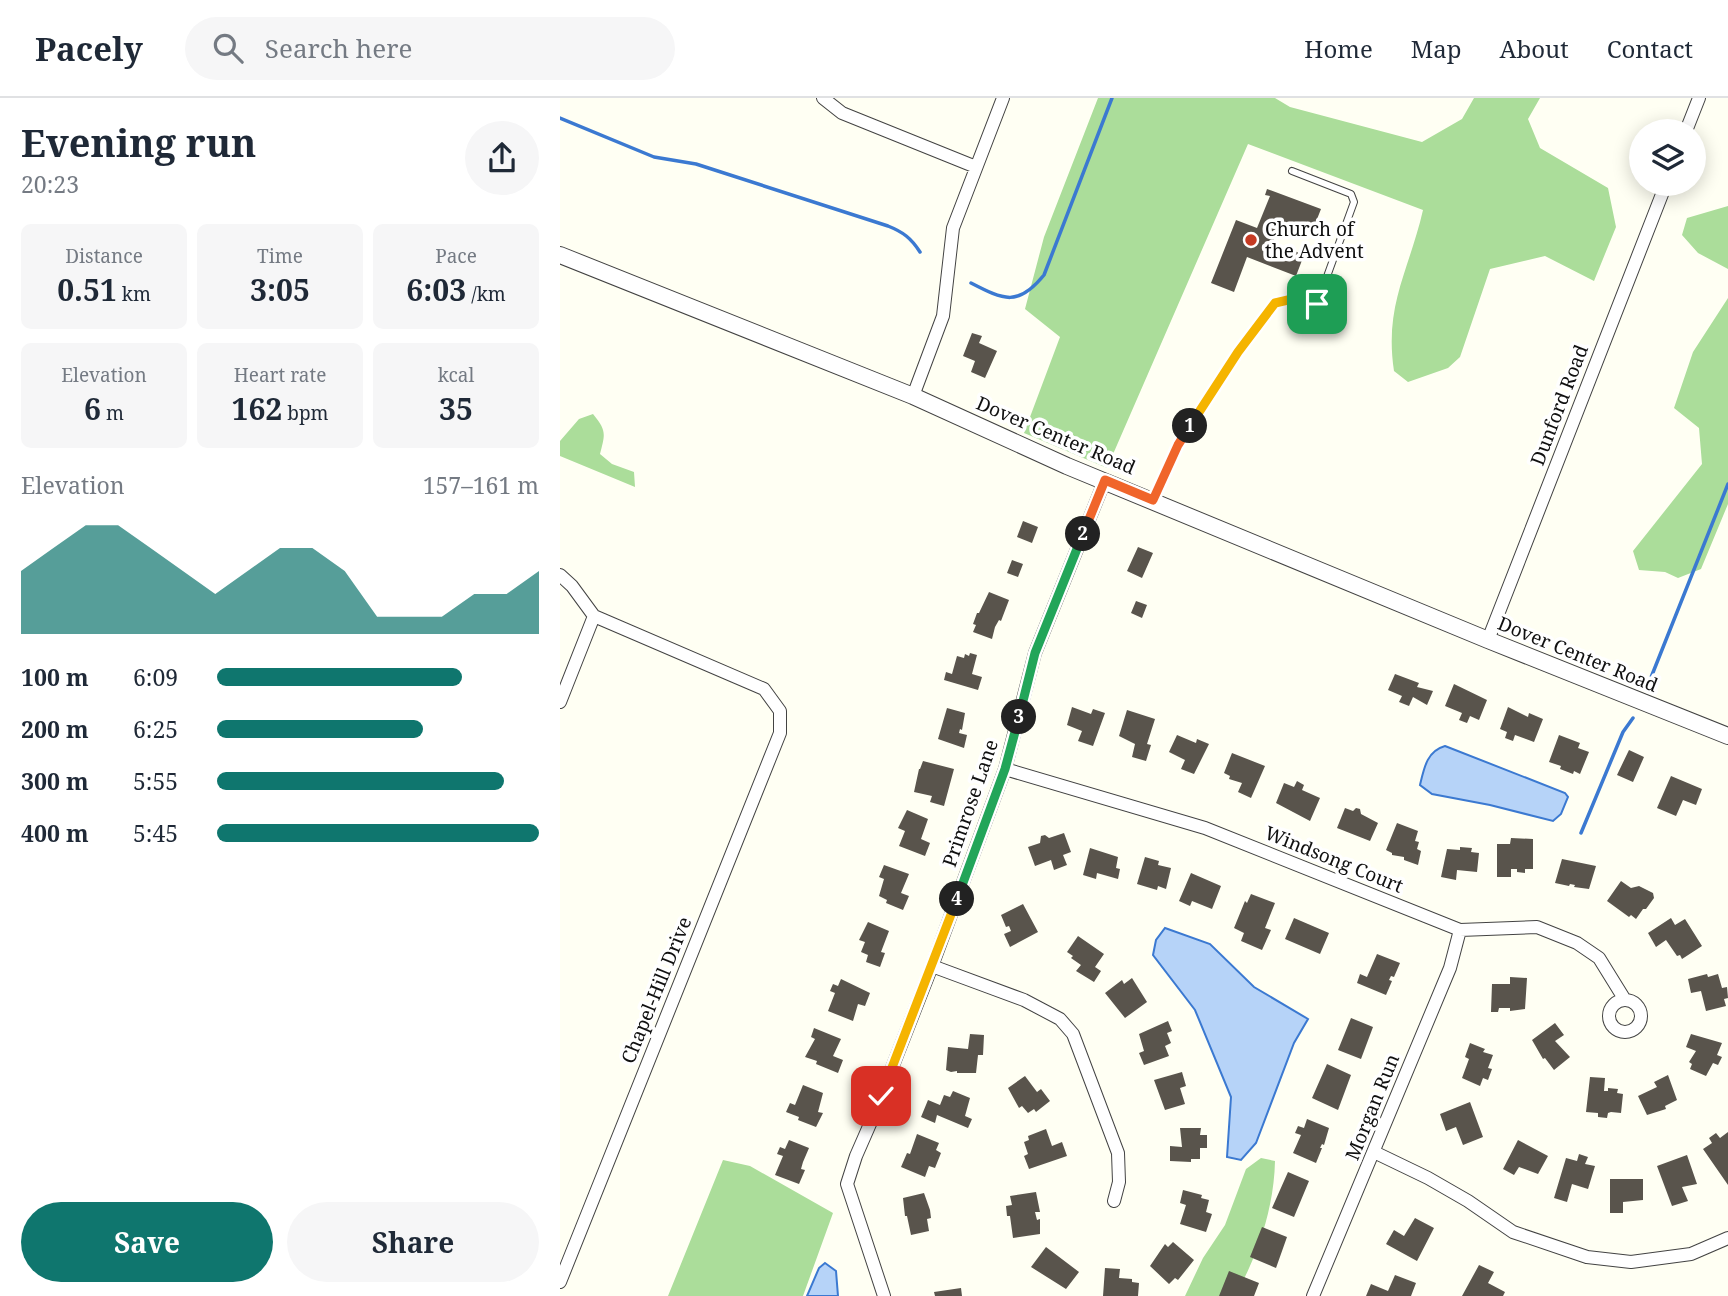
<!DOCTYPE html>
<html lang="en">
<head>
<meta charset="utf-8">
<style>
	:root { --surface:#fff; --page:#f6f6f7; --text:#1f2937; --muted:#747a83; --line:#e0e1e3; --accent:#0f766e }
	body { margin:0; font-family:"Noto Serif",serif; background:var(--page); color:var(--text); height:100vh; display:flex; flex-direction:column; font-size:26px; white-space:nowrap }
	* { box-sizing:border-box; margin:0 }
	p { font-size:23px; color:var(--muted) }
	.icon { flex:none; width:38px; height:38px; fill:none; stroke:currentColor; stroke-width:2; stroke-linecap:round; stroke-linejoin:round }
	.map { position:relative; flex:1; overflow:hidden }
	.panel { display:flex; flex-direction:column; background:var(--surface); width:560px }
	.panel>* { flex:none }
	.tools { position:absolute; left:1069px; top:21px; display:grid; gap:14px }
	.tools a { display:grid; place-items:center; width:77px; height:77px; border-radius:50%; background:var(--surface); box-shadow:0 4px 18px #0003; font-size:35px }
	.pin { position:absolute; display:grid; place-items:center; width:60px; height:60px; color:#fff; margin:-30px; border-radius:14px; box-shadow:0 4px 10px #0006 }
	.km { position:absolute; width:35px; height:35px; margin:-18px; border-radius:50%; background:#222; color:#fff; font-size:19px; line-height:35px; text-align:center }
	.round { display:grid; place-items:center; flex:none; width:74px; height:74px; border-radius:37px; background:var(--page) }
	.summary { display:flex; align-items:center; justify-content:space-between; height:119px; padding:0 21px }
	h1 { font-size:38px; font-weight:700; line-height:52px }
	.stats { display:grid; grid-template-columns:repeat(3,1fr); gap:10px; height:119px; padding:7px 21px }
	.stats div { display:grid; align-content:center; border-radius:10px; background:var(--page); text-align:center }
	.stats b { font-size:30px; font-weight:700 }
	.stats small { font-size:19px; font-weight:400 }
	.stats p { font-size:19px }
	.chart { height:196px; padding:14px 21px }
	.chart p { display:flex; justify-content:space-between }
	.chart svg { width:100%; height:126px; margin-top:7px; fill:var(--accent); opacity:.7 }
	.cta { display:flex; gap:14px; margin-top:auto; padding:14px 21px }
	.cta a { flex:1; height:80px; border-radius:42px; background:var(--accent); color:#fff; font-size:28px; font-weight:700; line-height:80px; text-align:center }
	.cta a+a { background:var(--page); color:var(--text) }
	ul { padding:0 21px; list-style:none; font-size:23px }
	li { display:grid; grid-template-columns:112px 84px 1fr; align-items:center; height:52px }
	li i { height:18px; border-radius:9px; background:var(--accent) }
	header { display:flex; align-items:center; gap:42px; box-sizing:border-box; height:98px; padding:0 35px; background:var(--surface); border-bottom:2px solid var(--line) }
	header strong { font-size:33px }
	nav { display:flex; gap:38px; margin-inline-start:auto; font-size:24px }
	.search { width:490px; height:63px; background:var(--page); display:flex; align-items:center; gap:18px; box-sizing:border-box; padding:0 24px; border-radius:38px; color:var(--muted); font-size:26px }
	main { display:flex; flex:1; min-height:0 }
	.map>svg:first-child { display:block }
</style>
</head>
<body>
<header>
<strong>Pacely</strong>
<div class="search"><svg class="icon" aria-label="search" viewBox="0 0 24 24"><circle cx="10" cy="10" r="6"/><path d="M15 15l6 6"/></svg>Search here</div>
<nav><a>Home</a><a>Map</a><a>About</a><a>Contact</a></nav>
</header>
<main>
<section class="panel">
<div class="summary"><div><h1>Evening run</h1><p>20:23</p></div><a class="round"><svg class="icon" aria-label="share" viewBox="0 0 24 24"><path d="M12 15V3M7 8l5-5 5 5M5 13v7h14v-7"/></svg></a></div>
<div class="stats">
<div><p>Distance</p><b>0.51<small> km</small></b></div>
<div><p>Time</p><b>3:05</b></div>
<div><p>Pace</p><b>6:03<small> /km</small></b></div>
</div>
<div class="stats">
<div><p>Elevation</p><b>6<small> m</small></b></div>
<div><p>Heart rate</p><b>162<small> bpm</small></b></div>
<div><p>kcal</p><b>35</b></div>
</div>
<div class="chart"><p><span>Elevation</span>157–161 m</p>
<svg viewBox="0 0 160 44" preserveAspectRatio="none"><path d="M0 44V22L10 14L20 6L30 6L40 14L50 22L60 30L70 22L80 14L90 14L100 22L110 38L120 38L130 38L140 30L150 30L160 22V44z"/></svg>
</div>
<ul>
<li><b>100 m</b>6:09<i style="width:76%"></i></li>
<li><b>200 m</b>6:25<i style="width:64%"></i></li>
<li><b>300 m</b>5:55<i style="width:89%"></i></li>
<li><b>400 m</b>5:45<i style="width:100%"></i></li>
</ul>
<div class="cta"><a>Save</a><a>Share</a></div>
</section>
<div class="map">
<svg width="1168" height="1198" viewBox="0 0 1168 1198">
	<rect width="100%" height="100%" fill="#fffff3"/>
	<path fill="#abdd9a" d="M538,0H715L730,9L862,44L902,21L914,0H980L968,21L980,50L1048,90L1056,129L1034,183L985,158L930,171L900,259L888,270L848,284L834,273C824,207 849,173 863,112L688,46L547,370L464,335L500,239L465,211L484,139Z
		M1168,108V171L1138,155L1122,137L1127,120Z
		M1168,200V406L1141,471L1118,480L1105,474L1079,472L1073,453L1142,366L1139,330L1114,310L1133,254Z
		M33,316C47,333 45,336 40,356L52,366L74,374L75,389L0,358V343L19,321Z
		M701,1060L715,1063C714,1110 698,1157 675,1198H625L643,1160L665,1127L686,1071Z
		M163,1062L190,1068L273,1115L243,1198H108Z"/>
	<path fill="#b6d3f8" stroke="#3b79d1" stroke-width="2" d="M885,648L1005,695L1008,699L1001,716L993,723L930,707L872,696L860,687C864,670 867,653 885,648Z
		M605,830L650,846L694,889L748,921L734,945L696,1045L681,1062L667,1059L671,999L635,912L593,857L596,842Z
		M265,1165L276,1173L278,1198H247L259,1170Z"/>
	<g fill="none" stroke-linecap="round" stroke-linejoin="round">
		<path stroke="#3b79d1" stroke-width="3.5" d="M0,20L94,59L136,66L328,128C343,134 351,140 360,154
			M411,185C444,202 458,209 484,177L552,0
			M1088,587L1168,386
			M1021,735L1063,634L1073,620"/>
	</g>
	<path fill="#59544c" d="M707,91L761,111L750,139L719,127L713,144L744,157L736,178L687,159L674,194L651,185L676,122L697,130L710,98L705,97Z
		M412,235L422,238L419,245L437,253L425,280L411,274L415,263L403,258Z
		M463,423L478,429L472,445L457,439Z
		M578,449L593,455L582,480L567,473Z
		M452,462L463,466L458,479L447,475Z
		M429,494L449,502L441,523L439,522L435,529L432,541L413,534L416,527L413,526L417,515H419Z
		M576,503L587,507L582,520L571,515Z
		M410,555L417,557L412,576L422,579L418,592L384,582L386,574L392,576L397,558L404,560L405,556L409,558Z
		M835,576L859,585L857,589L873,593L867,607L853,599L849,608L839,604L842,598L828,592Z
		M894,586L927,602L919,622L910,618L907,625L899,622L902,615L885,608Z
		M512,609L531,616L533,611L545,615L533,648L518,643L522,633L507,627Z
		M948,609L968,619L969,615L983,621L974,644L955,637L953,643L945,640L947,634L940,631Z
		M387,610L405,615L402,632L400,631L399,635L407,637L404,650L378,641Z
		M567,612L595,621L587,646L591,647L586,663L572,659L575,646L559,638Z
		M617,637L636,645L637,641L649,646L634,676L621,671L625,662L609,654Z
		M999,637L1020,645L1018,650L1029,654L1020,676L1014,673L1013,676L1000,671L1001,668L989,664Z
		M1069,652L1084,659L1073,684L1057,677Z
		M672,655L705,668L691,700L678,694L682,685L669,681L670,678L664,675Z
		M363,663L394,671L384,708L370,704L372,698L354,694L359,671H360Z
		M1111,678L1142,691L1136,707L1123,702L1116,718L1097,710Z
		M737,683L744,687L742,692L760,700L750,723L716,705L724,685L734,689Z
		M785,710L793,713L796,710L800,711L801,716L818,725L810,743L777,730Z
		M347,712L368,721L361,741L370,745L365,758L339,748L345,733L338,730Z
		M837,725L858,733L855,743L859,744L857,751L861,753L858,767L844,762V759L832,757V755L826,752Z
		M504,735L511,754L503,757L507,767L494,772L491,762L475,768L468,749L480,745L481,738L485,737L489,740Z
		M951,740L973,741V771H965V775L957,774V771H951V779H937V746H950Z
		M900,749L912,750L911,754L919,755L917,774L897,772L896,782L881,779L887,751L900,752Z
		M530,750L558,759L556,770L560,771L558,781L537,775L536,781L523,777Z
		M585,759L599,763L598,767L611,770L606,791L598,788L597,792L577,786Z
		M1002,761L1036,768L1029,791L1014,789L1015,787L1010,786L1009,788L995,785Z
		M324,767L349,776L341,795L349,798L343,812L326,805L327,802L319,798L324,781L319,779Z
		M631,775L661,788L652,811L632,803L630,808L619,803Z
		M1061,783L1071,790L1079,788L1093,795L1094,800L1086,811H1083L1076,821L1071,817L1069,819L1047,803Z
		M691,796L715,805L705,830L711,832L702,852L681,843L684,835L674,830L685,803L687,805Z
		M463,806L478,834L450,849L444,836L451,833L449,828L446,829L441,817Z
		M734,820L769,835L760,856L725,841Z
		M1111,820L1115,827L1125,821L1142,848L1122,861L1120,857L1117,858L1106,842L1096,849L1088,835Z
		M308,824L329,833L321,854L325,855L320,869L306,864L308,857L301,854L305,844L299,842Z
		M518,838L544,856L535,869L541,873L534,884L516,873L521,867L511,860L513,858L507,854Z
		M817,856L840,865L834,879L831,878L829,882L832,883L826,897L797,885L800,876L807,879Z
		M1147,876L1148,879L1158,876L1162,890L1167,889L1168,900L1164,901L1166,908L1146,913L1141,893L1131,895L1128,881Z
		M950,879L967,880L965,911L950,913V910H939L938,914H931L932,886H950Z
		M572,880L587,904L565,920L545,895L562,882L564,886Z
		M281,881L310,895L305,908L298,906L293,923L268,913L275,895L270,893L273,886L278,888Z
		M791,920L813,929L801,961L778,952Z
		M608,923L612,933L607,935L611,945L605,948L609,958L584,967L579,955L584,953L579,936Z
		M995,925L1004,937L995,943L1010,959L994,972L985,960L983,961L972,942Z
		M254,930L281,941L273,958L283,962L278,975L256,966L257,963L245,959L255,941L251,939Z
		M410,936L424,937L423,957H418L416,975H397V973L391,974L386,972L388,949L408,951Z
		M1131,936L1162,945L1157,957L1162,959L1158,967L1153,965L1146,978L1130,971L1132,966L1129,964L1136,953L1126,949Z
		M910,945L925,951L923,954L933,957L928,970L932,971L928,982L923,980L920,988L902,980L909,961L905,959Z
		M767,966L791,977L778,1012L752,1000Z
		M622,974L626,988L620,990L625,1006L605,1012L594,982Z
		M1108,977L1117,1002L1105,1008L1106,1011L1087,1017L1078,998L1097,989L1094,984Z
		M465,978L477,994L481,991L490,1003L476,1014L474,1011L468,1015L462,1008L459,1010L448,990Z
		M1030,979L1045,980L1044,993H1048V990L1058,991L1057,995L1063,996L1061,1015L1051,1014L1048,1015L1047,1020L1038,1019V1015L1026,1014Z
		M243,987L263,995L258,1014L263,1015L256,1029L238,1022L239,1019L226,1014L230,1005L235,1007Z
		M393,993L410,1000L405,1018L412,1021L408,1030L377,1017L375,1025L361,1019L368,1002L380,1007L384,997L390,999Z
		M910,1004L923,1039L903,1047L896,1029L886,1033L880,1016Z
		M747,1021L769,1030L764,1047L762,1046L760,1050H762L756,1065L733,1055L741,1037L735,1035L738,1028L744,1030Z
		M620,1030H641L640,1037H647V1050H640V1061H631V1064L610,1063V1048L622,1049Z
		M486,1031L492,1048L502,1044L507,1058L469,1071L464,1058L468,1056L464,1044L469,1042L468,1038Z
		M1168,1034V1087L1143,1051L1152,1045L1149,1040L1156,1035L1160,1040Z
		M357,1036L379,1045L376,1052L381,1055L375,1070L369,1068L365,1079L341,1069L347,1055L350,1056Z
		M229,1042L249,1050L243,1064L241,1071L245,1072L239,1086L215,1077L223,1058L217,1056L220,1049L225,1051Z
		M958,1042L988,1058L978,1076L959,1069L954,1077L943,1071Z
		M1019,1056L1028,1059L1025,1066L1035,1068L1028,1091L1012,1086L1007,1104L994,1100L1006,1060L1017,1063Z
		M1127,1057L1137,1086L1122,1089L1128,1103L1112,1108L1097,1068Z
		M728,1074L749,1083L734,1119L712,1110Z
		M1050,1081H1083V1102L1063,1104V1115H1050Z
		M623,1092L642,1097L641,1100L649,1102L646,1114L652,1116L646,1134L620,1126L626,1107L620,1105Z
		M476,1094L480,1114H475L477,1122L480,1121V1136L453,1140L450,1118H447L446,1108L452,1107L450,1098Z
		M364,1095L370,1112L371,1120L367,1121L369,1133L351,1137L347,1118H345L343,1100Z
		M855,1120L874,1130L857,1163L826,1146L834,1132L844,1138Z
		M702,1129L727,1139L716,1170L690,1159Z
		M613,1144L634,1162L618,1182L615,1180L609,1186L590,1168L605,1146L608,1149Z
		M486,1149L519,1174L506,1191L471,1169Z
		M919,1167L934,1174L928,1185L945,1194L943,1198H902Z
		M545,1170L560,1171L559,1180L572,1181V1184L579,1185L578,1198H543Z
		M669,1173L699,1185L694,1198H659Z
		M835,1177L856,1185L851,1198H806L811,1186L828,1193Z
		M401,1190L402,1198H375L374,1194Z"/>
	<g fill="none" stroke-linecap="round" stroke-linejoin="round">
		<defs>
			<path id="service" d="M593,402L618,347L678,254L715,205L728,202L749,210L757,206L794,104L791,96L732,73"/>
			<path id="minor" d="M263,0L282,15L416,69
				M1126,33L1139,0
				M353,298L383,218L393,130L443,0
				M0,477L12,488L34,518L204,591L220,613V635L0,1184
				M928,542L1106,86
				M0,604L34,518
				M445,671L645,730L900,832L977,829L1017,845L1039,860L1065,902
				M372,868L464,902L500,921L513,936L558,1055L559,1084L554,1103
				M1049 918a16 16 0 1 1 32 0a16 16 0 1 1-32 0Z
				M814,1054L868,1080L908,1103L953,1134L1027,1159L1071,1164L1131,1156L1168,1140
				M324,1198L287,1086L296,1058L310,1026L372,868L445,671L475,555L545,382
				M753,1198L890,870L900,832"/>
			<path id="tertiary" d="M0,157L353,298L507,368L928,542L1168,638"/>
		</defs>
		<use href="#service" stroke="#434343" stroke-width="8"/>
		<use href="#minor" stroke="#434343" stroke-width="14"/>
		<use href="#tertiary" stroke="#434343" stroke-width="18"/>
		<use href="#service" stroke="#fff" stroke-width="6"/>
		<use href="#minor" stroke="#fff" stroke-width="12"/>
		<use href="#tertiary" stroke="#fff" stroke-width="16"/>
	</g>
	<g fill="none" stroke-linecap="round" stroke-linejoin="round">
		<defs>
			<path id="split-1" d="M630,328L678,254L715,205L728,202L749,209L757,206"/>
			<path id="split-2" d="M523,436L545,382L593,402L618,347L630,328"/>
			<path id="split-3" d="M459,619L475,555L523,436"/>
			<path id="split-4" d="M397,801L445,671L459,619"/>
			<path id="split-5" d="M321,998L397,801"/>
		</defs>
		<use href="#split-1" stroke="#fff" stroke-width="14"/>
		<use href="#split-2" stroke="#fff" stroke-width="14"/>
		<use href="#split-3" stroke="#fff" stroke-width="14"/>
		<use href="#split-4" stroke="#fff" stroke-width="14"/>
		<use href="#split-5" stroke="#fff" stroke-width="14"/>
		<use href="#split-1" stroke="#f5b400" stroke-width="9"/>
		<use href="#split-2" stroke="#f0652b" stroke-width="9"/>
		<use href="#split-3" stroke="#22a559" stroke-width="9"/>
		<use href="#split-4" stroke="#22a559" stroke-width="9"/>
		<use href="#split-5" stroke="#f5b400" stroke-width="9"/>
	</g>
	<circle fill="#c53a23" stroke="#fff" stroke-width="2.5" cx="691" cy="142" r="7"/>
	<g text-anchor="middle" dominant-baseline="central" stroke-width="7" stroke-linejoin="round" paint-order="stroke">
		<g font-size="19" fill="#101010" stroke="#fff" text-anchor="start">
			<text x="705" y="131">Church of<tspan x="705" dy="22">the Advent</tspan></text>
		</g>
		<g font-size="19" fill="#101010" stroke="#fff">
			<text transform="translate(999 307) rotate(-69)">Dunford Road</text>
			<text transform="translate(496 337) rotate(23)">Dover Center Road</text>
			<text transform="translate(1018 556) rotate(22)">Dover Center Road</text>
			<text transform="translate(410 705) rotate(-71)">Primrose Lane</text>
			<text transform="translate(774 761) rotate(22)">Windsong Court</text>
			<text transform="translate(96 892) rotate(-68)">Chapel-Hill Drive</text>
			<text transform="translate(812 1009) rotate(-68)">Morgan Run</text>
		</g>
	</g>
</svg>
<div class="tools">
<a><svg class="icon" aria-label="layers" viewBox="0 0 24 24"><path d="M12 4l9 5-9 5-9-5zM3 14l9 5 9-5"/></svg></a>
</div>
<div class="pin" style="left:757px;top:206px;background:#1e9e55"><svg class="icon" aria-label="arrive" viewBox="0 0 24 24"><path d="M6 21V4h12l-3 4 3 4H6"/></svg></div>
<div class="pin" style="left:321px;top:998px;background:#d93025"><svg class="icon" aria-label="check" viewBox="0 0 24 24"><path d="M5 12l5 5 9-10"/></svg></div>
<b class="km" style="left:630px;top:328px">1</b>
<b class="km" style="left:523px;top:436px">2</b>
<b class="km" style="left:459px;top:619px">3</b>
<b class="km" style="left:397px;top:801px">4</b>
</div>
</main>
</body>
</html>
